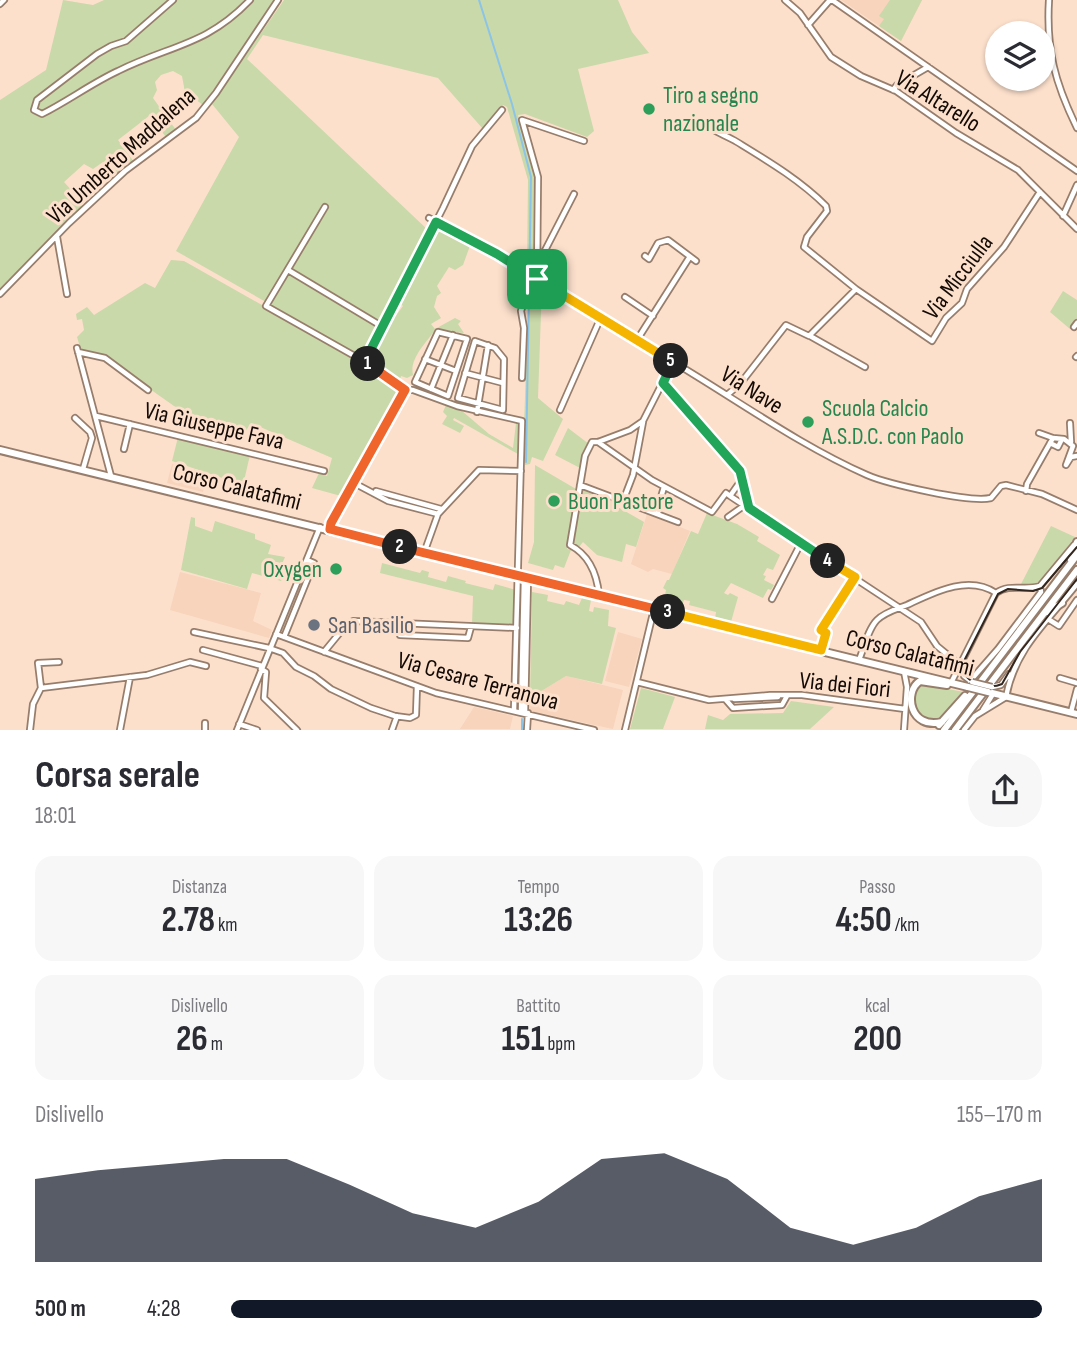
<!DOCTYPE html>
<html lang="it">
<head>
<meta charset="utf-8">
<style>
	:root { --surface:#fff; --page:#f7f7f7; --text:#2b2b33; --muted:#7c7c81; --accent:#111827 }
	body { margin:0; font-family:"Sofia Sans Condensed",sans-serif; background:var(--page); color:var(--text); height:100vh; display:flex; flex-direction:column; font-size:26px; white-space:nowrap }
	* { box-sizing:border-box; margin:0 }
	p { font-size:23px; color:var(--muted) }
	.icon { flex:none; width:38px; height:38px; fill:none; stroke:currentColor; stroke-width:2; stroke-linecap:round; stroke-linejoin:round }
	.map { position:relative; height:730px; overflow:hidden }
	.side { display:flex; flex-direction:column; background:var(--surface); flex:1 }
	.side>* { flex:none }
	.fabs { position:absolute; left:985px; top:21px; display:grid; gap:14px }
	.fabs a { display:grid; place-items:center; width:70px; height:70px; border-radius:50%; background:var(--surface); box-shadow:0 2px 5px #0004; font-size:35px }
	.pin { position:absolute; display:grid; place-items:center; width:60px; height:60px; color:#fff; margin:-30px; border-radius:14px; box-shadow:0 4px 10px #0006 }
	.km { position:absolute; width:35px; height:35px; margin:-18px; border-radius:50%; background:#222; color:#fff; font-size:19px; line-height:35px; text-align:center }
	.round { display:grid; place-items:center; flex:none; width:74px; height:74px; border-radius:28px; background:var(--page) }
	.overview { display:flex; align-items:center; justify-content:space-between; height:119px; padding:0 35px }
	h1 { font-size:38px; font-weight:700; line-height:52px }
	.stats { display:grid; grid-template-columns:repeat(3,1fr); gap:10px; height:119px; padding:7px 35px }
	.stats div { display:grid; align-content:center; border-radius:18px; background:var(--page); text-align:center }
	.stats b { font-size:35px; font-weight:700 }
	.stats small { font-size:19px; font-weight:400 }
	.stats p { font-size:19px }
	.chart { height:196px; padding:14px 35px }
	.chart p { display:flex; justify-content:space-between }
	.chart svg { width:100%; height:126px; margin-top:7px; fill:var(--accent); opacity:.7 }
	ul { padding:0 35px; list-style:none; font-size:23px }
	li { display:grid; grid-template-columns:112px 84px 1fr; align-items:center; height:52px }
	li i { height:18px; border-radius:9px; background:var(--accent) }
	.map>svg:first-child { display:block }
</style>
</head>
<body>
<div class="map">
<svg width="1077" height="730" viewBox="0 0 1077 730">
	<rect width="100%" height="100%" fill="#fce0cc"/>
	<path fill="#f7d4bb" d="M841,0H922L901,41Z
		M172,464L208,473L203,492L167,483Z
		M647,514L690,531L672,574L653,569L648,572L631,564Z
		M180,572L261,593L253,621L272,630L269,638L170,610Z
		M618,632L642,639L629,687L605,681Z
		M566,676L623,690L613,729L530,711V698Z
		M474,707L513,716L510,729H460Z"/>
	<path fill="#c9d9a9" d="M63,0L93,5L104,0H275L203,105L195,99L186,98L182,76L173,71L161,75L155,82L157,90L153,98L176,130L166,137L149,116L118,140L134,162L117,176L103,162L93,169L84,164L64,182L85,205L0,290V100L46,70Z
		M284,0H618L632,32L649,53L578,69L594,131L587,137L525,114L518,115L535,176V275L527,270L528,180L507,107L503,105L483,129L438,78L263,35L247,59L429,231L363,357L176,251L239,137L212,104Z
		M890,0H922L901,41L879,26L884,19L879,16Z
		M437,225L471,243L463,265L455,270L449,267L437,286L441,293L437,296L434,307L441,318L431,324L435,329L455,318L461,321L458,324L464,333L435,330C426,343 409,359 413,375L407,378L401,376L399,383L370,363L369,359H371L386,329L403,306L398,301Z
		M171,260L184,261L329,343L400,390L401,392L341,496L312,488L319,473L327,476L332,458L251,423L241,438L174,406L103,356L81,350L77,337L84,330L82,319L77,320L76,314L87,307L94,315L145,283L155,288Z
		M529,277L542,285L538,398L563,419L543,461L532,457L530,464L525,465L523,456Z
		M1063,291L1077,300V318L1070,329L1050,312Z
		M446,405L462,411L489,434L513,448L516,423L519,424L518,454L454,418L453,420L464,426L460,433L442,424L447,416L443,412Z
		M568,428L589,444L580,468L555,455Z
		M178,437L250,455L243,485L172,461Z
		M535,465L576,489L567,549L571,550L564,568L555,565L553,570L528,563L534,542Z
		M582,490L617,503L616,506L644,522L636,547L626,544L622,562L597,555L583,542L579,547L573,544Z
		M707,513L737,524L759,537L757,541L780,555L773,570L767,568L763,575L766,576L764,580L774,585L771,590L768,589L763,598L731,583L724,593L728,595L730,593L738,597L731,622L715,619L716,612L689,605L690,601L684,600L682,605L675,603L676,597L665,595L666,590L663,588L667,580H669L691,531L698,534Z
		M191,517L195,518V526L212,532L215,521L255,534V539L271,545L268,554L285,557L277,575L283,576L281,581L252,573L247,589L181,570Z
		M1051,526L1075,537L1043,580L1031,585L1021,584Z
		M382,563L420,573L422,570L429,572L428,577L446,582L448,576L466,581L465,583L493,590L495,584L516,590V626L472,625L473,596L380,573Z
		M532,592L548,595L547,601L564,605L566,601L579,605L582,598L591,600L589,611L593,612L594,607L609,610L608,626L616,628L602,684L566,676L530,698Z
		M921,684L964,692L942,719L930,726C911,720 914,706 915,689Z
		M641,688L675,697L663,729H630Z
		M791,701L834,707L810,729H705L708,715L723,720L730,714L783,713Z"/>
	<g fill="none" stroke-linecap="round" stroke-linejoin="round">
		<path stroke="#8cc4e7" stroke-width="2" d="M479,0L512,104L531,177L526,462
			M522,730V719"/>
		<defs>
			<path id="minor" d="M173,0L126,41L111,46L97,54L37,100L34,110L42,114C68,101 92,83 118,71C170,45 206,46 250,0
				M785,0L800,13L831,57L861,76L896,91L956,133L1018,170L1077,229
				M832,0L1077,171
				M1049,0C1046,50 1055,83 1077,128
				M0,4L4,0
				M808,25L830,0
				M893,90L897,85L928,67
				M502,110L472,146L443,208L366,359L368,364L405,390H413L457,406L522,421L514,710
				M704,123C713,132 726,135 737,142C768,161 800,180 826,206L827,211L807,237L804,247L856,289
				M325,207L266,306L367,363
				M1063,216L1077,185
				M429,218C518,267 606,320 693,374C750,409 806,448 867,475C888,484 970,503 991,498L1001,486L1006,485L1042,494L1077,510
				M57,237L67,294
				M645,256L649,259L658,243L668,240L696,261
				M538,264L574,194
				M288,270L383,327
				M537,278L538,177L522,120L584,141
				M0,294L69,223L125,171L196,118L216,93L278,0
				M625,297L653,316
				M1074,327L1077,323
				M438,332L467,339L448,396L415,382Z
				M810,336L865,367
				M637,340L689,258
				M475,341L495,348L504,359L503,410L458,398Z
				M77,348L111,476
				M78,352L105,358L148,390
				M1076,357L1077,356
				M425,359L456,371
				M465,373L503,383
				M522,378L524,328L521,311L525,298L524,272
				M663,383L740,471L749,507
				M431,389L453,335
				M727,395L740,384L786,325L809,336L856,289L932,341L946,318L962,303L967,289L1004,247L1040,192
				M560,410L601,317
				M477,412L488,345
				M96,416L324,471
				M75,418L90,432L92,438L83,469
				M1070,423L1071,442
				M1039,433L1053,438
				M598,442L652,480L712,512L726,493L730,496L921,622L937,646L960,665
				M1050,443L1058,447L1062,439
				M124,449L130,424
				M354,483L388,501L438,514
				M580,485L678,522
				M376,491L441,509
				M1026,491L1027,484L1053,438L1064,439L1073,446L1066,465L1071,457L1077,456
				M730,496L742,479
				M623,501L633,475L643,422
				M658,514L659,504L664,487
				M728,517L745,505
				M330,529L331,523L405,390
				M424,553L438,514L479,470L521,471
				M599,595C597,574 589,555 570,545L585,456L592,442H598L630,430L643,421L673,362
				M772,599L801,543
				M1048,619L1059,626L1077,600
				M400,624V635L468,638L471,627
				M194,632L269,648L283,653L296,667L314,676L331,689L371,708L395,716L410,718L416,715L417,686
				M276,634L436,693L594,730
				M284,637L314,563L307,560
				M203,650L262,666
				M822,650L826,633L821,630L855,577
				M324,652L347,624L353,621L517,628
				M859,660C864,648 868,629 877,620C885,612 897,609 907,605C933,593 968,574 996,593
				M962,664L964,676L972,682
				M261,669L266,672L264,698L297,730
				M1060,678L1077,683
				M970,681L998,649L1041,592L1040,586
				M637,682L709,700L770,695H802L905,709
				M951,683L996,593C1010,583 1024,591 1040,586L1074,545
				M992,687L1001,685L1009,674
				M41,688L147,675L190,662L206,666
				M734,699L778,697
				M726,700L733,708L782,705L787,696
				M983,710L993,694
				M521,711L524,578
				M1071,712L1077,689
				M525,713L528,579
				M239,724L257,730
				M30,730L33,704L41,688L38,663L59,662
				M120,730L130,677
				M205,730V723
				M237,730L320,527
				M392,730L397,716
				M527,730L528,713
				M625,730L654,609
				M904,730L907,687L904,671
				M964,730L975,716L1006,697C1015,648 1048,621 1077,584"/>
			<path id="major" d="M0,450L968,687
				M1071,560L1077,542
				M1047,612L1062,603
				M988,692L1077,714
				M942,722C910,730 903,692 920,681L947,685
				M939,725L965,696
				M944,730L1077,555
				M955,730L1077,570"/>
		</defs>
		<use href="#minor" stroke="#977e6c" stroke-width="8"/>
		<use href="#major" stroke="#977e6c" stroke-width="10"/>
		<use href="#minor" stroke="#fff" stroke-width="4.5"/>
		<use href="#major" stroke="#fff" stroke-width="6"/>
		<path stroke="#32261f" stroke-width="2" d="M1077,547L1042,588L1033,591L1008,589L998,594L963,663C959,682 988,691 1002,684L1020,652L1077,579"/>
		<defs>
			<path id="minor-bridge" d="M972,682L992,687"/>
			<path id="major-bridge" d="M968,687L988,692"/>
		</defs>
		<use href="#minor-bridge" stroke="#977e6c" stroke-width="8" stroke-linecap="butt"/>
		<use href="#major-bridge" stroke="#977e6c" stroke-width="10" stroke-linecap="butt"/>
		<use href="#minor-bridge" stroke="#fff" stroke-width="4.5"/>
		<use href="#major-bridge" stroke="#fff" stroke-width="6"/>
	</g>
	<g fill="none" stroke-linecap="round" stroke-linejoin="round">
		<defs>
			<path id="split-1" d="M368,364L366,359L436,222L497,254L537,279"/>
			<path id="split-2" d="M368,364L405,390L331,523L330,529L400,547"/>
			<path id="split-3" d="M400,547L668,612"/>
			<path id="split-4" d="M668,612L821,650L826,633L821,630L855,577L828,561"/>
			<path id="split-5" d="M671,361L673,362L663,383L740,471L749,508L828,561"/>
			<path id="split-6" d="M537,279L671,361"/>
		</defs>
		<use href="#split-1" stroke="#fff" stroke-width="14"/>
		<use href="#split-2" stroke="#fff" stroke-width="14"/>
		<use href="#split-3" stroke="#fff" stroke-width="14"/>
		<use href="#split-4" stroke="#fff" stroke-width="14"/>
		<use href="#split-5" stroke="#fff" stroke-width="14"/>
		<use href="#split-6" stroke="#fff" stroke-width="14"/>
		<use href="#split-1" stroke="#22a559" stroke-width="9"/>
		<use href="#split-2" stroke="#f0652b" stroke-width="9"/>
		<use href="#split-3" stroke="#f0652b" stroke-width="9"/>
		<use href="#split-4" stroke="#f5b400" stroke-width="9"/>
		<use href="#split-5" stroke="#22a559" stroke-width="9"/>
		<use href="#split-6" stroke="#f5b400" stroke-width="9"/>
	</g>
	<g fill="#2e9e5b" stroke="#fce0cc" stroke-width="2.5">
		<circle cx="649" cy="109" r="7"/>
		<circle cx="808" cy="422" r="7"/>
		<circle cx="554" cy="501" r="7"/>
		<circle cx="336" cy="569" r="7"/>
	</g>
	<circle fill="#6b7280" stroke="#fce0cc" stroke-width="2.5" cx="314" cy="625" r="7"/>
	<g text-anchor="middle" dominant-baseline="central" stroke-width="6" stroke-linejoin="round" paint-order="stroke">
		<g font-size="24" fill="#27864d" stroke="#fce0cc" text-anchor="start">
			<text x="663" y="95">Tiro a segno<tspan x="663" dy="28">nazionale</tspan></text>
			<text x="822" y="408">Scuola Calcio<tspan x="822" dy="28">A.S.D.C. con Paolo</tspan></text>
			<text x="568" y="501">Buon Pastore</text>
			<text x="322" y="569" text-anchor="end">Oxygen</text>
		</g>
		<g font-size="24" fill="#130a05" stroke="#fce0cc">
			<text transform="translate(938 101) rotate(32)">Via Altarello</text>
			<text transform="translate(121 156) rotate(-42)">Via Umberto Maddalena</text>
			<text transform="translate(958 277) rotate(-53)">Via Micciulla</text>
			<text transform="translate(752 390) rotate(32)">Via Nave</text>
			<text transform="translate(214 426) rotate(13)">Via Giuseppe Fava</text>
			<text transform="translate(237 487) rotate(14)">Corso Calatafimi</text>
			<text transform="translate(910 653) rotate(14)">Corso Calatafimi</text>
			<text transform="translate(478 681) rotate(15)">Via Cesare Terranova</text>
			<text transform="translate(845 685) rotate(6)">Via dei Fiori</text>
		</g>
		<g font-size="24" fill="#5b616d" stroke="#fce0cc" text-anchor="start">
			<text x="328" y="625">San Basilio</text>
		</g>
	</g>
</svg>
<div class="fabs">
<a><svg class="icon" aria-label="layers" viewBox="0 0 24 24"><path d="M12 4l9 5-9 5-9-5zM3 14l9 5 9-5"/></svg></a>
</div>
<div class="pin" style="left:537px;top:279px;background:#1e9e55"><svg class="icon" aria-label="arrive" viewBox="0 0 24 24"><path d="M6 21V4h12l-3 4 3 4H6"/></svg></div>
<b class="km" style="left:368px;top:364px">1</b>
<b class="km" style="left:400px;top:547px">2</b>
<b class="km" style="left:668px;top:612px">3</b>
<b class="km" style="left:828px;top:561px">4</b>
<b class="km" style="left:671px;top:361px">5</b>
</div>
<section class="side">
<div class="overview"><div><h1>Corsa serale</h1><p>18:01</p></div><a class="round"><svg class="icon" aria-label="share" viewBox="0 0 24 24"><path d="M12 15V3M7 8l5-5 5 5M5 13v7h14v-7"/></svg></a></div>
<div class="stats">
<div><p>Distanza</p><b>2.78<small> km</small></b></div>
<div><p>Tempo</p><b>13:26</b></div>
<div><p>Passo</p><b>4:50<small> /km</small></b></div>
</div>
<div class="stats">
<div><p>Dislivello</p><b>26<small> m</small></b></div>
<div><p>Battito</p><b>151<small> bpm</small></b></div>
<div><p>kcal</p><b>200</b></div>
</div>
<div class="chart"><p><span>Dislivello</span>155–170 m</p>
<svg viewBox="0 0 160 44" preserveAspectRatio="none"><path d="M0 44V15L10 12L20 10L30 8L40 8L50 17L60 27L70 32L80 23L90 8L100 6L110 15L120 32L130 38L140 32L150 21L160 15V44z"/></svg>
</div>
<ul>
<li><b>500 m</b>4:28<i style="width:100%"></i></li>
</ul>
</section>
</body>
</html>
